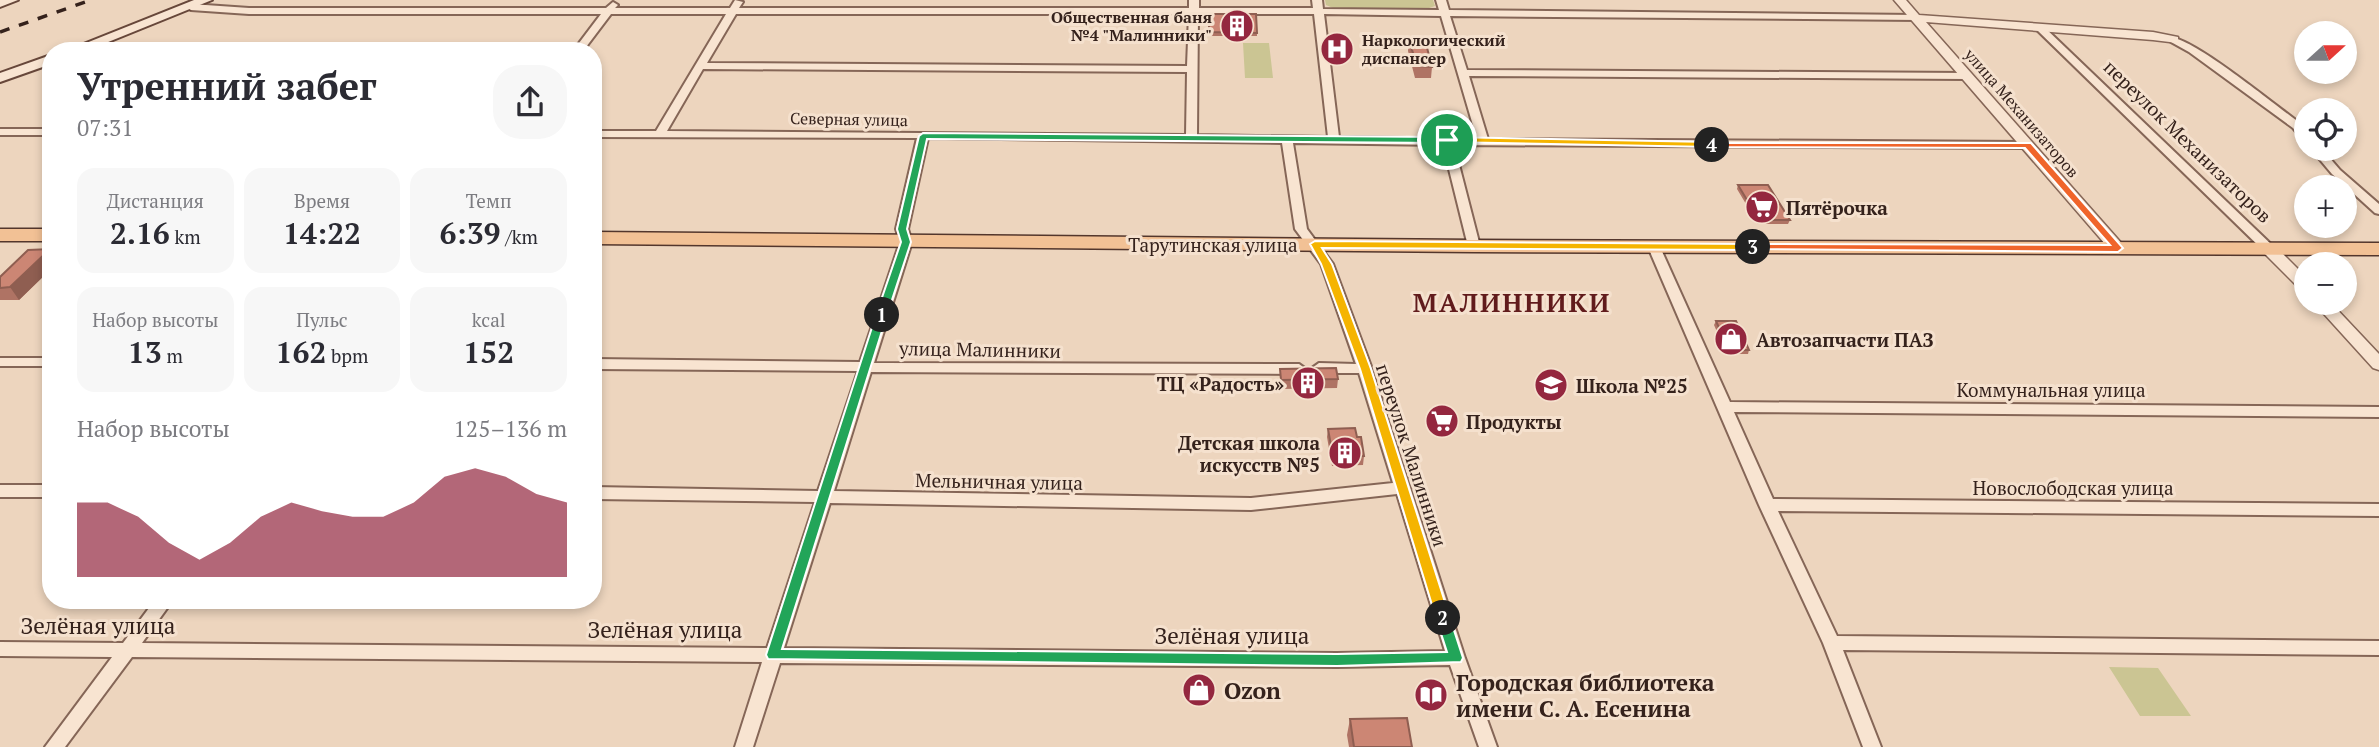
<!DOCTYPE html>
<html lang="ru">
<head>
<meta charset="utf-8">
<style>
	:root { --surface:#fff; --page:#f7f7f7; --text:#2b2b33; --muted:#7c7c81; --accent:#94273f }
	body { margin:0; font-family:"PT Serif",serif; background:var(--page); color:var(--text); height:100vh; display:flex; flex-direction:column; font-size:26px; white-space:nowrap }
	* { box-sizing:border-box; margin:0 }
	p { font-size:23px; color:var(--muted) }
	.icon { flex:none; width:38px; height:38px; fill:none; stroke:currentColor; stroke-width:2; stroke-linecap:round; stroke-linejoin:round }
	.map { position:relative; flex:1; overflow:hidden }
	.details { position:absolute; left:42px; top:42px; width:560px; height:567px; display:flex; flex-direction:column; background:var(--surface); border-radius:28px; box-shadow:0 4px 10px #0003 }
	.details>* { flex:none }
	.needle { width:46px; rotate:69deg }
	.buttons { position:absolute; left:2294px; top:21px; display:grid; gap:14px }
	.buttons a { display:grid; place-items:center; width:63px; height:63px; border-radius:50%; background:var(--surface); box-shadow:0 4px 10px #0003; font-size:35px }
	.pin { position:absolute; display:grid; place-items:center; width:60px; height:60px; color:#fff; margin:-30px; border:4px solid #fff; border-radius:50%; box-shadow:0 2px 7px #0007 }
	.km { position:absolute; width:35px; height:35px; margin:-18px; border-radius:50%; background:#222; color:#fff; font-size:19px; line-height:35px; text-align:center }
	.round { display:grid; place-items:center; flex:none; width:74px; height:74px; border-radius:28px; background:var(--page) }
	.summary { display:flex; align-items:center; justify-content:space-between; height:119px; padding:0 35px }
	h1 { font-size:38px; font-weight:700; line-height:52px }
	.stats { display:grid; grid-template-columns:repeat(3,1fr); gap:10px; height:119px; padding:7px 35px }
	.stats div { display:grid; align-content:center; border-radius:18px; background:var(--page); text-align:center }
	.stats b { font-size:30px; font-weight:700 }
	.stats small { font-size:19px; font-weight:400 }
	.stats p { font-size:19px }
	.chart { height:196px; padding:14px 35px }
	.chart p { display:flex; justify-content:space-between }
	.chart svg { width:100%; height:126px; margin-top:7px; fill:var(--accent); opacity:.7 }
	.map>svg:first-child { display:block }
</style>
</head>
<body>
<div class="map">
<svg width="2379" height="747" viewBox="0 0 2379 747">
	<rect width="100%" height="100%" fill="#edd5be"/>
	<path fill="#cbc593" d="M1325,0H1433L1435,6L1426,9L1333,8L1326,5Z
		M1243,43H1269L1273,78H1245Z
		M2109,667L2158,668L2191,716H2140Z"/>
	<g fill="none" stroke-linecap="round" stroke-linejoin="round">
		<defs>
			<path id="minor" d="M735,0L743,2L739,8H1189V0H1199V8H1313L1312,0H1322L1323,9L1439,10L1436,0H1446L1449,10L1916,15L1921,18L1919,20L1450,16L1467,70L1966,73L1971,76L1966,79L1469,76L1488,139L2027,142L2033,145L2027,148L1454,145L1480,246L1474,250L1468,246L1443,145L1293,143L1307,229L1333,264L1372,369L1465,658L1497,747H1479L1450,665L1337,667L780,663L753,747H735L762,662L132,657L65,747H45L112,657L0,656V642L123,643L155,600H173L142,643L767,648L815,502L593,499V487L818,491L858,371L593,369V359L860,362L900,242L896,229L917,138L593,137V131H656L726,14H611L583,51H573L601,14H249L191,10L186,7L191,4L249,8H606L613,2L618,5L615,8H730ZM736,14H1189L1187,66L707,63ZM1198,14H1314L1328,137L1197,135ZM1324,14L1441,16L1477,139L1339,137ZM703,69L1187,72L1186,135L667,131ZM928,138L1282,143L1295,229L1321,264L1356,364L1319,363L1312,368L1319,373H1359L1393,483L1251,498L834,491L871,372L1299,374L1306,369L1299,364L874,363L912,242L908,229ZM1397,494L1445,651L1337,653L784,648L830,503L1251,510Z
				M2037,26H2043L2274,247L2276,250L2274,253H2266L2037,30Z
				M2171,38C2191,36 2279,108 2301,124L2306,131V140L2302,139L2293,128L2189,52L2171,42Z
				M0,129H51V135H0Z
				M2311,149H2322L2340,170L2379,204V214L2375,213L2332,174Z
				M1654,243L1660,247L1730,402L2379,407V417L1734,412L1773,499L2379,504V516L1778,511L1837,636L2379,641V655L1843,650L1881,747H1863L1823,643L1759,505L1648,247Z
				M0,358H51V366H0Z
				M0,485H51V497H0Z"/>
			<path id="tertiary" d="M1894,0H1906L1919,15L2153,32L2178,37V43L2153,40L1926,22L2124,246L2126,249L2124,252H2112Z
				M2270,245L2276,247L2306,277V291L2300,289L2264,253L2262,250L2264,247Z
				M2314,303H2331L2379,354V370L2373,368Z"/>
			<path id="secondary" d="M0,0H18L0,7Z
				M194,0H212L86,51H66Z
				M51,55V64L0,82V73Z"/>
			<path id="primary" d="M0,229H51V241H0Z
				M593,232L1474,240L2379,243V255L1474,252L593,244Z"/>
		</defs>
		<use href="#minor" stroke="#856657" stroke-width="4"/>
		<use href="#tertiary" stroke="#856657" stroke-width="3"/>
		<use href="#secondary" stroke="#67473a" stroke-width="4"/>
		<use href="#primary" stroke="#53362c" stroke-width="3"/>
		<use href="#minor" fill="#f8e4d1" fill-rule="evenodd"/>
		<use href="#tertiary" fill="#f8e4d1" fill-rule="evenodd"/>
		<use href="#secondary" fill="#f8e4d1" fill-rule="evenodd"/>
		<use href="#primary" fill="#f2c195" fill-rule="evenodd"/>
		<path stroke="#35221c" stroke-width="3.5" stroke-dasharray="10 10" stroke-linecap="butt" d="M0,32L91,0"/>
	</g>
	<path fill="#af7364" d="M1209,14H1256L1257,36H1209Z
		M1409,40L1432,67L1431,78H1415L1408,51Z
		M1738,185L1790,220L1788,224H1758L1737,189Z
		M50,249L51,250V269L19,300H0V277Z
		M1716,321L1749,350L1748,354H1727L1714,325Z
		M1280,369L1338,379L1337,388L1281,389Z
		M1328,429L1357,437L1364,456L1363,465L1332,466L1327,437Z
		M1350,719L1412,747H1349L1347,735Z"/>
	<path fill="#8f5e51" d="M50,249L51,250V269L19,300L10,287Z"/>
	<path fill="#cc8674" stroke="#8f5e51" stroke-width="2" d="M1209,14H1256L1257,33L1209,32Z
		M1409,40H1425L1432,67L1417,66Z
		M1738,185H1768L1790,220H1759Z
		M50,249L10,287L0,288V277L28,250Z
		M1716,321H1736L1749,350H1729Z
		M1336,368L1338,379L1281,380L1280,369Z
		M1355,428L1357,437H1361L1364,456L1333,457L1328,429Z
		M1407,718L1412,747H1354L1350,719Z"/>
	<path fill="#22a559" stroke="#fff" stroke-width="2" d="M923,133L1447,137L1452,140L1447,143L927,139L907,229L911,242L887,315L882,318L876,315L901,242L897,229L919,136Z"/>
	<path fill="#22a559" stroke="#fff" stroke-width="2" d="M882,311L887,315L782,649L1337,654L1447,652L1436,618L1443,612L1450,618L1463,658L1461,662L1337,666L768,659L766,655L876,315Z"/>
	<path fill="#f5b400" stroke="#fff" stroke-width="2" d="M1315,241L1753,244L1758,247L1753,250L1322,248L1332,264L1371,369L1450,618L1443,623L1436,618L1360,369L1321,264L1310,244Z"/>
	<path fill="#f0652b" stroke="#fff" stroke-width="2" d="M1708,143H2031L2123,248L2118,252L1749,249V245L1753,244L2110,245L2025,148L1712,147L1708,146Z"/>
	<path fill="#f5b400" stroke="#fff" stroke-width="2" d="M1447,137L1712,142L1716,145L1712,147L1444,142L1443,140Z"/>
	<defs>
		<symbol id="building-disc" viewBox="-11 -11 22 22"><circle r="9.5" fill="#94273f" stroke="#f5e1ce"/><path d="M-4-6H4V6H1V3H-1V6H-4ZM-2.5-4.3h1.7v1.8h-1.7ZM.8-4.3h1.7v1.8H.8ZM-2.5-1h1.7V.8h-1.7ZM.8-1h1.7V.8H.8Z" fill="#fff"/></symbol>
		<symbol id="hospital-disc" viewBox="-11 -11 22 22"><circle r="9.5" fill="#94273f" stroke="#f5e1ce"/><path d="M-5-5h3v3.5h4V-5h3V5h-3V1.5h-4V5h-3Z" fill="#fff"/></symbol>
		<symbol id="supermarket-disc" viewBox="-11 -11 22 22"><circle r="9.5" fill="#94273f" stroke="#f5e1ce"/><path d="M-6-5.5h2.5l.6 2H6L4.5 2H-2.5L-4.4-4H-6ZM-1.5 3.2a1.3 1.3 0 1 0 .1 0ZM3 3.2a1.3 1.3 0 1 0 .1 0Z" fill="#fff"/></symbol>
		<symbol id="shop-disc" viewBox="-11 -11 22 22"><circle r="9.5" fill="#94273f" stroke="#f5e1ce"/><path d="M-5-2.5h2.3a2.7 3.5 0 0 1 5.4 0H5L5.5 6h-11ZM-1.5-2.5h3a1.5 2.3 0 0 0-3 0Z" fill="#fff"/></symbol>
		<symbol id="school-disc" viewBox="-11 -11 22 22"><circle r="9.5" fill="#94273f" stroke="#f5e1ce"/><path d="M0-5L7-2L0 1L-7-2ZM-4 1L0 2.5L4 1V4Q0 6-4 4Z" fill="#fff"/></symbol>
		<symbol id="library-disc" viewBox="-11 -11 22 22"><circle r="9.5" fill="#94273f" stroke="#f5e1ce"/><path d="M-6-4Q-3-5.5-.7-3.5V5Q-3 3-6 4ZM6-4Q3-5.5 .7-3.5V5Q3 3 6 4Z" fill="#fff"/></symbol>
	</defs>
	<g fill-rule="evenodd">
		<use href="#building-disc" x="1218" y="7" width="38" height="38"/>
		<use href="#hospital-disc" x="1318" y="30" width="38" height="38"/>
		<use href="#supermarket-disc" x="1743" y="188" width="38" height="38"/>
		<use href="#shop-disc" x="1712" y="320" width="38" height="38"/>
		<use href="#building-disc" x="1289" y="364" width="38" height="38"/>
		<use href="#school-disc" x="1532" y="366" width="38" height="38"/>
		<use href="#supermarket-disc" x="1423" y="402" width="38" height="38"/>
		<use href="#building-disc" x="1326" y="434" width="38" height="38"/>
		<use href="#shop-disc" x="1180" y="671" width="38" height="38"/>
		<use href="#library-disc" x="1412" y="676" width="38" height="38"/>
	</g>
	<g text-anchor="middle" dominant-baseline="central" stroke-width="6" stroke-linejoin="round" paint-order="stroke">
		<g font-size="16" font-weight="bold" fill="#35221c" stroke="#f5e1ce" text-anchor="end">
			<text x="1212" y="17">Общественная баня<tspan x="1212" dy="18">№4 "Малинники"</tspan></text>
			<text x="1362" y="40" text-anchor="start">Наркологический<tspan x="1362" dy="18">диспансер</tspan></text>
		</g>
		<g font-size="16" fill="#35221c" stroke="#f5e1ce">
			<text transform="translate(2022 113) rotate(49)">улица Механизаторов</text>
			<text transform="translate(849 119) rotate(1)">Северная улица</text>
		</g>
		<g font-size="19" fill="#35221c" stroke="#f5e1ce">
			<text transform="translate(2188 141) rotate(44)">переулок Механизаторов</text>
			<text x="1213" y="244">Тарутинская улица</text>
			<text transform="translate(980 349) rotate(1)">улица Малинники</text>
			<text x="2051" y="389">Коммунальная улица</text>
			<text transform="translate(1412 455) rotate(72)">переулок Малинники</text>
			<text transform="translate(999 481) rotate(1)">Мельничная улица</text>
			<text x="2073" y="487">Новослободская улица</text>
		</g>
		<g font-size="19" font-weight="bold" fill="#35221c" stroke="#f5e1ce" text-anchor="start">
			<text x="1786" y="207">Пятёрочка</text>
			<text x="1756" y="339">Автозапчасти ПАЗ</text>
			<text x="1284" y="383" text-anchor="end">ТЦ «Радость»</text>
			<text x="1576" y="385">Школа №25</text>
			<text x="1466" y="421">Продукты</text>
			<text x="1320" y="442" text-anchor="end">Детская школа<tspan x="1320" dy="22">искусств №5</tspan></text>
		</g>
		<g font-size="23" fill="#35221c" stroke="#f5e1ce">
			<text x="98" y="625">Зелёная улица</text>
			<text x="665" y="629">Зелёная улица</text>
			<text x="1232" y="635">Зелёная улица</text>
		</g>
		<g font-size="23" font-weight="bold" fill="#35221c" stroke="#f5e1ce" text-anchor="start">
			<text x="1456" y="682">Городская библиотека<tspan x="1456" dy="26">имени С. А. Есенина</tspan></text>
			<text x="1224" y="690">Ozon</text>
		</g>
		<g font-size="26" font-weight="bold" letter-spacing="2" fill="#611b1c" stroke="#f5e1ce">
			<text x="1512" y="302">МАЛИННИКИ</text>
		</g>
	</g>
</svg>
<div class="buttons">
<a><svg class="needle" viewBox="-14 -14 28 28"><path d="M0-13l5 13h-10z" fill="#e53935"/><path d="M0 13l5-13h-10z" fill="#7c7c81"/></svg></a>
<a><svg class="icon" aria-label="locate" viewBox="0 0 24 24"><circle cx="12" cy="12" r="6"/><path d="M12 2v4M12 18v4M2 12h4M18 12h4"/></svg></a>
<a>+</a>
<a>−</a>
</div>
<div class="pin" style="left:1447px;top:140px;background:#1e9e55"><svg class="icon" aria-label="arrive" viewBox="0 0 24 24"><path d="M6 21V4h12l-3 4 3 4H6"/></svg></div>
<b class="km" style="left:882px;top:315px">1</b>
<b class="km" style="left:1443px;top:618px">2</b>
<b class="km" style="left:1753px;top:247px">3</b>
<b class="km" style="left:1712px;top:145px">4</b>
<section class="details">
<div class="summary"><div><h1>Утренний забег</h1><p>07:31</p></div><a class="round"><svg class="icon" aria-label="share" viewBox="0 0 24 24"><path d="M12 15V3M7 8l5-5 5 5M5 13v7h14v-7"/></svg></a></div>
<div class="stats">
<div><p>Дистанция</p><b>2.16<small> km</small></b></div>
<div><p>Время</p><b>14:22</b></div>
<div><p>Темп</p><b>6:39<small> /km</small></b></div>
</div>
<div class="stats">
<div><p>Набор высоты</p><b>13<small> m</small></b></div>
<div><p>Пульс</p><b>162<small> bpm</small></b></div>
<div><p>kcal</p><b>152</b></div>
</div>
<div class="chart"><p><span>Набор высоты</span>125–136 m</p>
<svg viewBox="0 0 160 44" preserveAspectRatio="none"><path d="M0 44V18L10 18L20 23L30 32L40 38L50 32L60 23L70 18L80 21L90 23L100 23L110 18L120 9L130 6L140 9L150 15L160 18V44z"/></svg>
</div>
</section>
</div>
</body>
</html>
